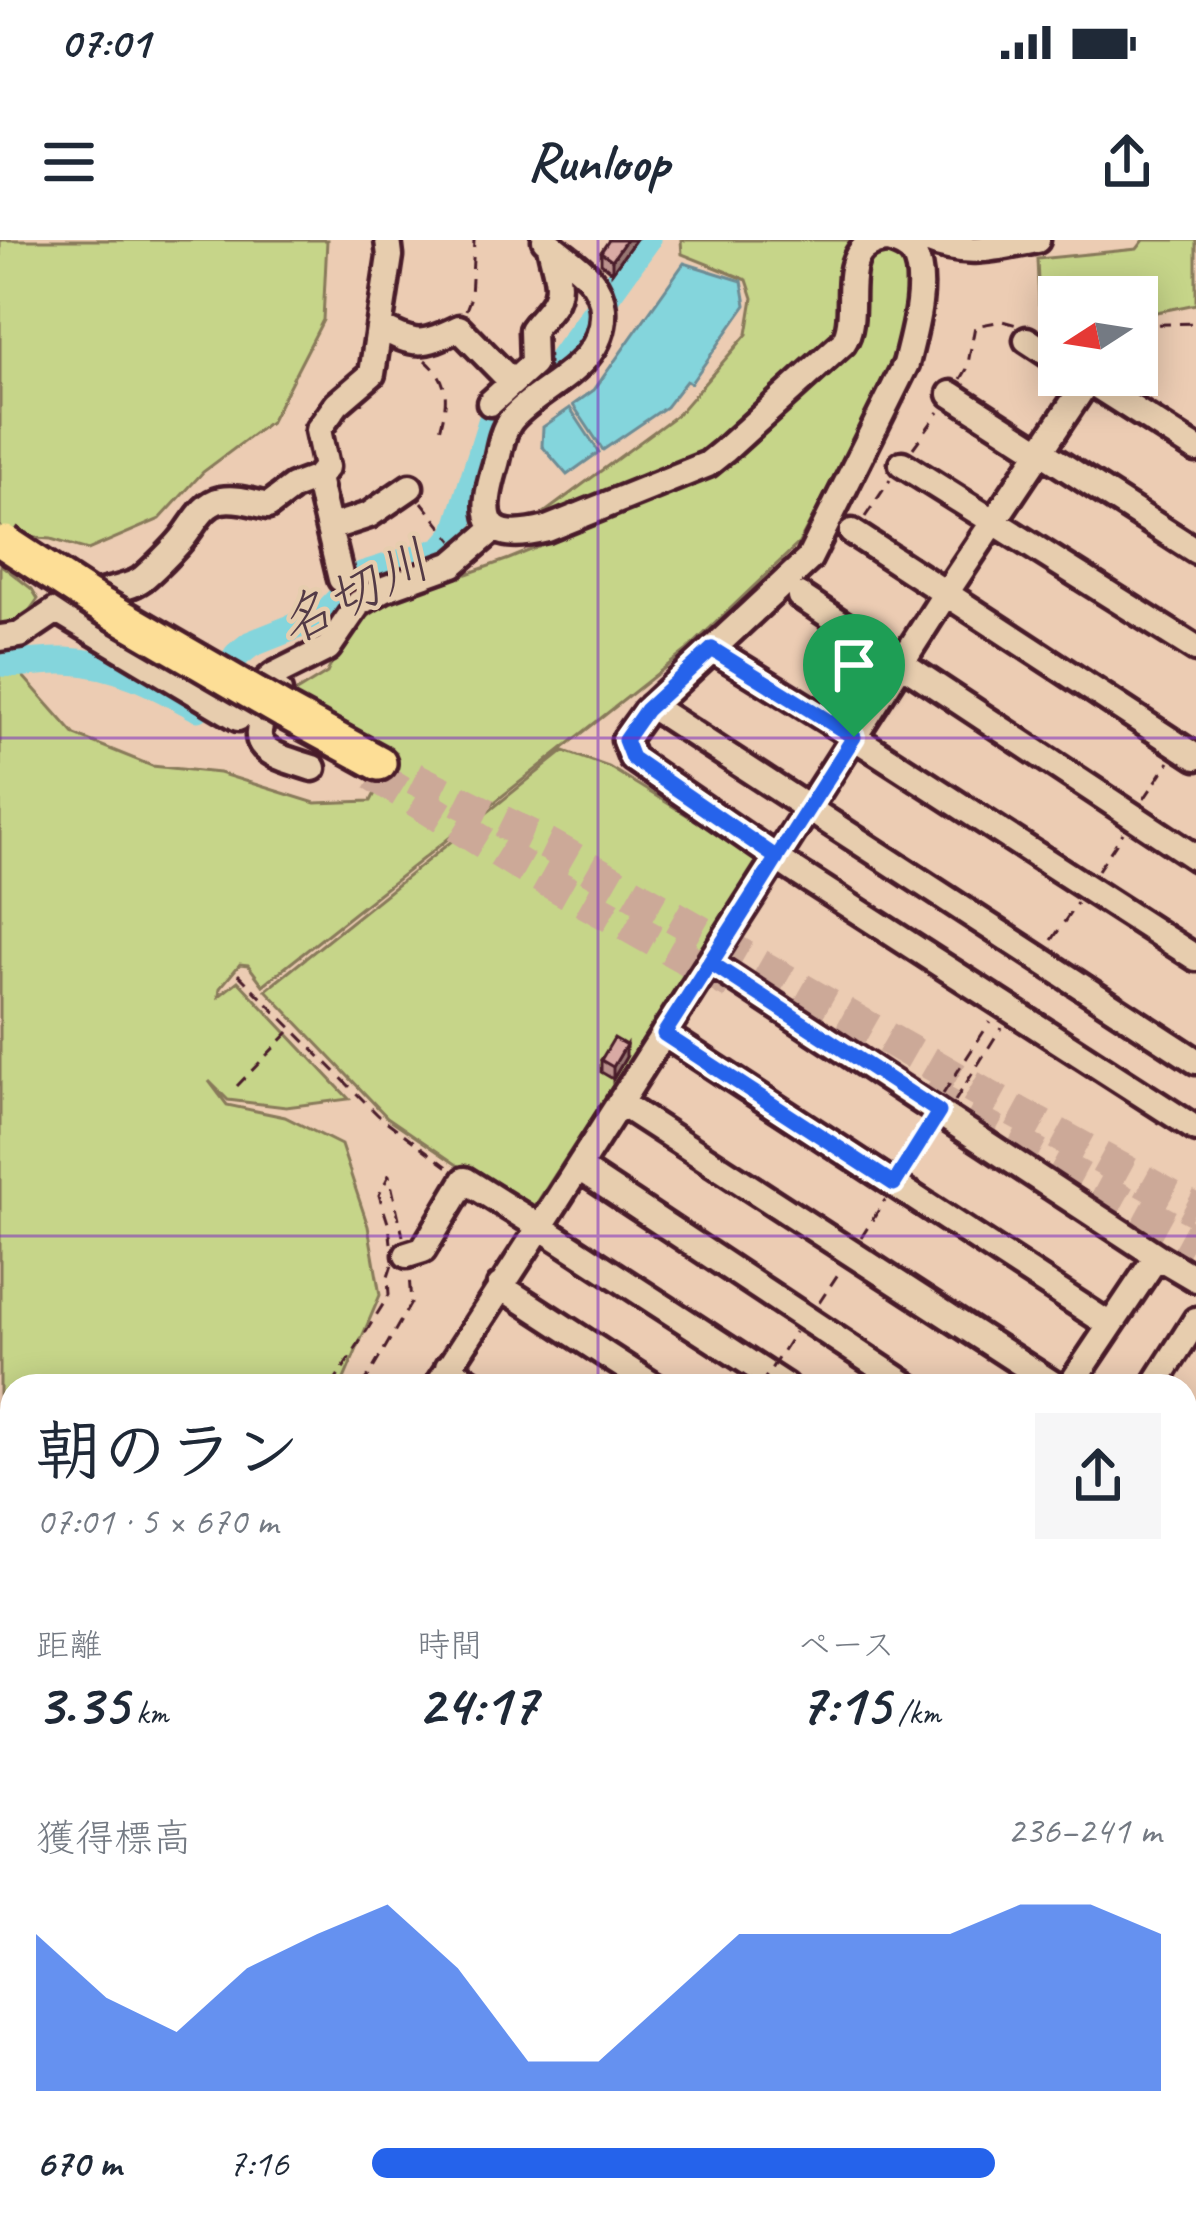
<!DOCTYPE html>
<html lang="ja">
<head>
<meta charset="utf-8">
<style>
	:root { --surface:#fff; --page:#f6f6f7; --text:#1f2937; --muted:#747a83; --accent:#2563eb }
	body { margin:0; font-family:Caveat,"Klee One",sans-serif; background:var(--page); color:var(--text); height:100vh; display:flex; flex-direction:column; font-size:45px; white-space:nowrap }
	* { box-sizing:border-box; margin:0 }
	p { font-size:39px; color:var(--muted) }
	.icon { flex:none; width:66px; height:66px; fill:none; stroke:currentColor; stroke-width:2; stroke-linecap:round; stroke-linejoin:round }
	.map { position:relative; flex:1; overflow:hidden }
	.drawer { position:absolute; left:0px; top:1134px; width:1197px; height:861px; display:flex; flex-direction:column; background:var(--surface); border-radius:36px 36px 0 0; box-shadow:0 6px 30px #0003 }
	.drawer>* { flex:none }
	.needle { width:78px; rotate:258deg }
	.fabs { position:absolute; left:1038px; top:36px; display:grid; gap:24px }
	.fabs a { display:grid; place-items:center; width:120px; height:120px; border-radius:0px; background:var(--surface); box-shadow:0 6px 30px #0003; font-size:60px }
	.pin { position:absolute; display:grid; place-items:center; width:102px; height:102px; color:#fff; margin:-123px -51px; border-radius:50% 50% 50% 0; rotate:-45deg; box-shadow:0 0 12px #0007 }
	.pin .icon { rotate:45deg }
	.round { display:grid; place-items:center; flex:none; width:126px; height:126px; border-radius:0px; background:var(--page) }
	.overview { display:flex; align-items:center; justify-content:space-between; height:204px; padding:0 36px }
	h1 { font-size:66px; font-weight:600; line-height:90px }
	.metrics { display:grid; grid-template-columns:repeat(3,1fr); gap:18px; height:204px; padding:12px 36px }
	.metrics div { display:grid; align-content:center }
	.metrics b { font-size:60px; font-weight:600 }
	.metrics small { font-size:33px; font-weight:400 }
	.metrics p { font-size:33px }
	.chart { height:336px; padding:24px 36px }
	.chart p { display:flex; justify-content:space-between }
	.chart svg { width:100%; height:216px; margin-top:12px; fill:var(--accent); opacity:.7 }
	ul { padding:0 36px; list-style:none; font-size:39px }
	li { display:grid; grid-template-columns:192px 144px 1fr; align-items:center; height:90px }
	li i { height:30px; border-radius:15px; background:var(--accent) }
	.status { display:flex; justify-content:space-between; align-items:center; height:84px; padding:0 60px; background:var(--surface); direction:ltr }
	.status svg { height:33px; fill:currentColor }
	header { display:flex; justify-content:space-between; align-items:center; height:156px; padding:0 36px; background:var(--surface); font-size:54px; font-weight:600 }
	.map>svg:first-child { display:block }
</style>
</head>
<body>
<div class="status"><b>07:01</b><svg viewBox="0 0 49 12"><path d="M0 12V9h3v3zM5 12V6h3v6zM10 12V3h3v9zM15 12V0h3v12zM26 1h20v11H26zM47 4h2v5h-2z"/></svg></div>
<header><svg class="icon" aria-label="menu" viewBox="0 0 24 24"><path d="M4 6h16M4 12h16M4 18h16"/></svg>Runloop<svg class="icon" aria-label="share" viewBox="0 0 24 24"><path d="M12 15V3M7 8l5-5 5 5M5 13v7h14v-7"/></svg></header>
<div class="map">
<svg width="1196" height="1993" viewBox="0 0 1196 1993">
	<rect width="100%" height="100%" fill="#ecccb3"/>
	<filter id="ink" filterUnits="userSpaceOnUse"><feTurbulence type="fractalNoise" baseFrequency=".00833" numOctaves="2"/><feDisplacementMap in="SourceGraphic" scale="24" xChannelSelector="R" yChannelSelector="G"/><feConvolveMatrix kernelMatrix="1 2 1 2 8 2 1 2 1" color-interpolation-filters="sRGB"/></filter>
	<g filter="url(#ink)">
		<path fill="#c6d589" stroke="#887a5a" stroke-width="3" d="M0,0H327L323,80L271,181L203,232L160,279L88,310L51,299L5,296L0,303Z
			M681,0H854C831,22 838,61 837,91L776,156L705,214L545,278L544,273L678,174L747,94L753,58L747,40L682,14Z
			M1144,0H1196V64L1137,76V57H1059V78L1039,65L1037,19L1137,9Z
			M879,12L896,15L905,23V80L894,113L878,155L799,303L686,411L263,745L248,725L240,724L220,748L219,756L238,741L349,859L286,867L228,860L209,841L227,865L285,877L341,905L368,986L380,1055L341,1146H12V1983H540L536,1993H0V410L75,495L152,526L219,533L315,563L371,561L396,512L288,457L327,433L345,394L387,362L509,319L717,234L850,109L863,32L869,20Z
			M0,324L32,349L38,359L22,381L0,394Z
			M564,511L609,527L755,617L756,625L536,964L520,968L387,877L266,750Z
			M626,1983H781L746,1993H606Z"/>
		<path fill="#84d5dc" stroke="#6d8c95" stroke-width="3" d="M684,23L742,41L746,65L691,143L686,141L666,167L603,210L573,165L594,150Z
			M570,168L599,212L567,235L542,206L543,187Z"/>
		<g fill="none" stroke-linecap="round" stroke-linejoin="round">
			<path stroke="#84d5dc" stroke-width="27" d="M0,423C22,425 44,420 66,421C117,423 155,444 198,468L215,451L237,415L251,404L324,375L362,335L442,310L456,294L495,169L558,124L647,0"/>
			<path stroke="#cca998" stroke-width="33" stroke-dasharray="33 16" stroke-linecap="butt" d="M373,534L525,628L732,744
				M414,538L551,606L986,855L1196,970
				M924,852L1196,1001"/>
			<defs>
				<path id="minor" d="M545,0C567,21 600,34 603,69C607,127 540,145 511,180C501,192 500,210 496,224C479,279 483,305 547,289L708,224L724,211L843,103C864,73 830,5 887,0
					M889,0C898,3 908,6 914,15C929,41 913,96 906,124L809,319L646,471L625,500L632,518L794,630L1196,889
					M926,0C967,17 995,8 1037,0
					M380,87C415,106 422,106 459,88L505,135
					M1027,100L1059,121
					M1080,135L1196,209
					M951,154L1196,311
					M490,163L533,124L532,90C538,81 546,74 552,65C565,46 553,26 550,5
					M902,224L1196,409
					M329,288L369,275L410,247
					M852,292L1196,517
					M341,339L317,238L326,227L318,190L337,164L372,134L390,16L388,0
					M800,356L1196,618
					M79,360C99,351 127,350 142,339C152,331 174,309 182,299C194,285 202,264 221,260C236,257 254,263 268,266L293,247L317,238
					M0,398L20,395L57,370L238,478L262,445L274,435L328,408L359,363L384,349L453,324L495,288
					M712,409L854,497L1196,718
					M279,452C240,506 261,512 313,528
					M651,466L1196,821
					M711,723L1157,1016L1196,1039
					M664,794L1110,1085
					M620,863L1056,1146
					M579,928L908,1146
					M407,1015L423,1010L465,940L540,987L437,1146
					M500,1046L654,1146
					M448,1127L476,1146
					M785,1146L540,987L946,353L1088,140
					M1070,1146L1157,1016
					M1154,1146L1196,1080
					M1185,1211L1196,1194
					M1185,1307L1196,1314
					M1185,1409L1196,1416
					M1185,1509L1196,1516
					M1185,1594L1196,1577
					M1185,1635L1196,1621
					M1185,1669L1196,1678
					M847,1983L858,1993
					M946,1983L951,1993
					M1086,1983L1151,1991L1161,1987L1179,1993
					M585,1993L604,1983
					M780,1993L818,1983"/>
				<path id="highway" d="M284,471L379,523"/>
			</defs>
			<use href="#minor" stroke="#4a1f2b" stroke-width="33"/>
			<use href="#highway" stroke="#4a1f2b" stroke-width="42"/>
			<path stroke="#4a1f2b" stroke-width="3" stroke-dasharray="12 9" stroke-linecap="butt" d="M466,70L471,57L474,0
				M1137,85L1196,83
				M425,120C450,141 448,160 440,190
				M961,139L967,129L975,86L1002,81L1017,85
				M913,208L939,172
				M422,262L453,301
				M865,277L890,240
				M1144,559L1169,522
				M1098,630L1123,593
				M1052,700L1077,663
				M238,734L378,875L449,928
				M237,846L290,791
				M943,854L990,782
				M955,861L1001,788
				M905,926L929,889
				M861,998L885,960
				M391,1003L389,986L379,955L389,935L403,996
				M819,1063L840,1031
				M332,1146L389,1055L388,1037L392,1025
				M363,1146L411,1063L409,1035"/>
			<use href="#minor" stroke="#e7cdae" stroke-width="24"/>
			<use href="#highway" stroke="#fdde96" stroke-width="33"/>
			<defs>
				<path id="highway-bridge" d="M6,303L96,362L284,471"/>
			</defs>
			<use href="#highway-bridge" stroke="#4a1f2b" stroke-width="42" stroke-linecap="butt"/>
			<path stroke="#4a1f2b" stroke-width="3" stroke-dasharray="12 9" stroke-linecap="butt" d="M760,1146L795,1092"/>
			<use href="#highway-bridge" stroke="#fdde96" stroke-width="33"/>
		</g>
		<path fill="#bb928d" stroke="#4a1f2b" stroke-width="3" d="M635,0L612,32L601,23V12Z
			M626,817L613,839L601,832V820Z"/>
		<path fill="#987773" stroke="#4a1f2b" stroke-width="3" d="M626,0H635L612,32V20Z
			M626,805V817L613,839V827Z"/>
		<path fill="#d9aaa4" stroke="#4a1f2b" stroke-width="3" d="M609,0H626L612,20L601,12Z
			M614,798L626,805L613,827L601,820Z"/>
	</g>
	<g fill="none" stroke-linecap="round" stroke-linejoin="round" filter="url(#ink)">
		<defs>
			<path id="route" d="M854,497L712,409L646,470L625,500L632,518L777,618L711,723L939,872L894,944L664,794L854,497"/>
		</defs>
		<use href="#route" stroke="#fff" stroke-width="24"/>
		<use href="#route" stroke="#2563eb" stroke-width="15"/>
	</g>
	<path fill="none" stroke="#7b2cbf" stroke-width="3" stroke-opacity="0.55" d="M598,0V1146M0,498H1196M0,996H1196M0,1495H12M1185,1495H1196M598,1983V1993"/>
	<g text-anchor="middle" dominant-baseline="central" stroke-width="9" stroke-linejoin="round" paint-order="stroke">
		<g font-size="54" font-style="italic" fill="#533a46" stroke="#e7cdae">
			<text transform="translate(354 352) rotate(-27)">名切川</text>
		</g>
	</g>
</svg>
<div class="fabs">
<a><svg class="needle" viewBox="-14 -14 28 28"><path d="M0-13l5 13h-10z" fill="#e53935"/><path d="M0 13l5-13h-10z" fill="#747a83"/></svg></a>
</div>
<div class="pin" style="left:854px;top:497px;background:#1e9e55"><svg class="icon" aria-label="arrive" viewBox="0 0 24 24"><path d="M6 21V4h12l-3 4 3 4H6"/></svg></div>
<section class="drawer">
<div class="overview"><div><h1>朝のラン</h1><p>07:01 · 5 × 670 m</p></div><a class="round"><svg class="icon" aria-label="share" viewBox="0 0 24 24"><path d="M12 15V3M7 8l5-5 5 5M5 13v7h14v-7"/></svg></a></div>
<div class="metrics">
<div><p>距離</p><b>3.35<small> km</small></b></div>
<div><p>時間</p><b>24:17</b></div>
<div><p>ペース</p><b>7:15<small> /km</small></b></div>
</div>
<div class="chart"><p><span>獲得標高</span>236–241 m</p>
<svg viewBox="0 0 160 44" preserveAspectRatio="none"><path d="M0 44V12L10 25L20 32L30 19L40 12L50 6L60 19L70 38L80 38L90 25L100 12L110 12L120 12L130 12L140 6L150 6L160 12V44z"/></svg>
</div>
<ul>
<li><b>670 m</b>7:16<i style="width:79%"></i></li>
</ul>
</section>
</div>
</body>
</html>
